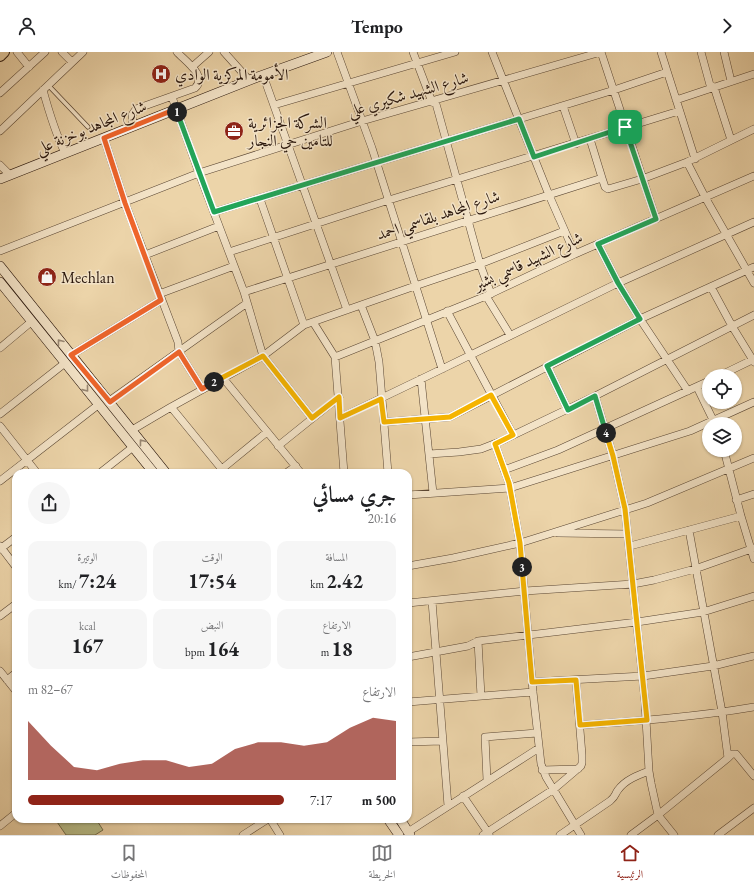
<!DOCTYPE html>
<html lang="ar">
<head>
<meta charset="utf-8">
<style>
	:root { --surface:#fff; --page:#f6f6f6; --text:#202124; --muted:#757577; --line:#e0e0e0; --accent:#8f2418 }
	body { margin:0; font-family:"EB Garamond",Amiri,serif; background:var(--page); color:var(--text); direction:rtl; height:100vh; display:flex; flex-direction:column; font-size:15px; white-space:nowrap }
	* { box-sizing:border-box; margin:0 }
	p { font-size:13px; color:var(--muted) }
	.icon { flex:none; width:22px; height:22px; fill:none; stroke:currentColor; stroke-width:2; stroke-linecap:round; stroke-linejoin:round }
	.map { position:relative; flex:1; overflow:hidden; direction:ltr }
	.panel { position:absolute; left:12px; top:417px; width:400px; height:354px; display:flex; flex-direction:column; background:var(--surface); border-radius:12px; box-shadow:0 1px 3px #0004; direction:rtl }
	.panel>* { flex:none }
	.tools { position:absolute; left:702px; top:317px; display:grid; gap:8px }
	.tools a { display:grid; place-items:center; width:40px; height:40px; border-radius:50%; background:var(--surface); box-shadow:0 1px 3px #0004; font-size:20px }
	.pin { position:absolute; display:grid; place-items:center; width:34px; height:34px; color:#fff; margin:-17px; border-radius:8px; box-shadow:0 2px 6px #0006 }
	.km { position:absolute; width:20px; height:20px; margin:-10px; border-radius:50%; background:#222; color:#fff; font-size:11px; line-height:20px; text-align:center }
	.round { display:grid; place-items:center; flex:none; width:42px; height:42px; border-radius:21px; background:var(--page) }
	.overview { display:flex; align-items:center; justify-content:space-between; height:68px; padding:0 16px }
	h1 { font-size:22px; font-weight:700; line-height:30px }
	.metrics { display:grid; grid-template-columns:repeat(3,1fr); gap:6px; height:68px; padding:4px 16px }
	.metrics div { display:grid; align-content:center; border-radius:10px; background:var(--page); text-align:center }
	.metrics b { font-size:20px; font-weight:700 }
	.metrics small { font-size:11px; font-weight:400 }
	.metrics p { font-size:11px }
	.chart { height:112px; padding:8px 16px }
	.chart p { display:flex; justify-content:space-between }
	.chart svg { width:100%; height:72px; margin-top:4px; fill:var(--accent); opacity:.7 }
	ul { padding:0 16px; list-style:none; font-size:13px }
	li { display:grid; grid-template-columns:64px 48px 1fr; align-items:center; height:30px }
	li i { height:10px; border-radius:5px; background:var(--accent) }
	header { display:flex; justify-content:space-between; align-items:center; height:52px; padding:0 16px; background:var(--surface); font-size:18px; font-weight:700 }
	.menu { display:flex; justify-content:space-around; align-items:center; height:56px; border-top:1px solid var(--line); background:var(--surface); font-size:11px; color:var(--muted) }
	.menu a { display:grid; justify-items:center; gap:2px }
	.menu .active { color:var(--accent) }
	.map>svg:first-child { display:block }
</style>
</head>
<body>
<header><svg class="icon" aria-label="forward" viewBox="0 0 24 24"><path d="M9 5l7 7-7 7"/></svg>Tempo<svg class="icon" aria-label="person" viewBox="0 0 24 24"><circle cx="12" cy="8" r="4"/><path d="M4 21q1-7 8-7t8 7"/></svg></header>
<div class="map">
<svg width="754" height="783" viewBox="0 0 754 783">
	<rect width="100%" height="100%" fill="#ecd4a9"/>
	<filter id="stains"><feTurbulence type="fractalNoise" baseFrequency=".005" numOctaves="4"/><feColorMatrix values="0 0 0 0 .2 0 0 0 0 .09 0 0 0 0 .02 0 0 0 .5 -.17"/></filter>
	<radialGradient id="worn" r=".72"><stop offset=".6" stop-color="#630" stop-opacity="0"/><stop offset="1" stop-color="#630" stop-opacity=".3"/></radialGradient>
	<path fill="#b7bd89" stroke="#706a4a" d="M55,767H96L103,778L95,783H66Z"/>
	<g fill="none" stroke-linecap="round" stroke-linejoin="round">
		<defs>
			<path id="lane" d="M48,33L88,75"/>
			<path id="street" d="M17,0L29,15
				M62,0L72,10
				M224,0L249,28
				M337,0L372,96L442,317
				M413,0L432,50L436,52L438,59L480,212L491,242
				M492,0L549,143L575,202
				M661,0L695,107
				M701,0L710,33L714,35L731,88
				M724,0L731,29
				M192,15L209,0
				M263,23L347,258
				M43,38C49,60 55,80 65,101
				M0,41L45,0
				M172,45L199,121L244,240L263,304L312,366
				M676,48L754,22
				M274,53L455,0
				M563,54L576,92
				M133,74L132,63L136,57L195,36C208,24 185,9 177,0
				M0,79L83,0
				M104,86L125,151L178,290L179,300L202,337
				M687,110L705,145L754,231
				M0,113L10,123
				M602,126L605,135L608,137L642,127L687,110L754,77
				M260,147L304,273
				M214,160L614,38L667,20
				M598,192L618,231L640,267L688,339
				M0,199L199,121L362,69L601,0L656,167
				M229,200L389,148L679,59
				M145,203L219,174
				M711,235L732,274L754,310
				M244,240L602,126L590,87
				M159,242L234,214
				M486,244L510,283
				M361,253L375,289L379,310L388,421
				M447,259L513,383
				M313,270L335,305L344,421
				M0,296L31,270
				M71,303L161,248
				M335,305L486,244L575,202L754,124
				M547,314L568,358
				M719,324L754,307
				M223,326L301,421
				M421,327L433,441
				M697,335L715,372
				M595,344L613,404L625,457L645,650L649,719L651,731L658,763L674,783
				M109,349L247,251
				M171,355L225,421
				M0,362L65,311
				M340,366L442,317L618,231L754,170
				M384,370L450,365L640,267L754,215
				M0,374L37,421
				M132,378L171,355L263,304L304,273L415,234L480,212L564,179
				M495,392L509,431L520,491L533,640L541,712L546,725L581,783
				M278,394L339,345
				M724,398L741,464L754,507
				M429,402L459,400L481,397L499,390L595,344L754,263
				M504,418L558,398L709,329
				M100,421L133,395
				M217,421L267,380
				M286,421L296,414
				M0,429L98,353
				M408,443L510,436L690,379L754,350
				M736,448L754,442
				M689,478L722,660L728,706L732,702H736L754,724
				M558,481L628,482
				M0,494L16,515
				M630,494L741,464
				M0,497L16,485
				M408,514L453,506L520,491L552,481L647,451L754,406
				M432,549L448,754
				M408,551L525,539L633,532L654,528L695,517L754,496
				M0,564L16,552
				M478,589L481,644
				M408,605L468,594L478,589L637,570L703,560L754,544
				M0,619L16,639
				M7,628L16,621
				M532,630L643,624L713,614L754,604
				M408,650L533,640
				M580,673C638,669 696,665 754,655
				M408,690L442,689
				M542,718L578,717
				M487,728L485,685L537,681
				M463,744L489,782
				M270,767L280,783
				M0,774L16,761
				M408,780L539,696
				M243,783L268,767
				M483,783L554,737L581,714L582,711V703L576,628
				M560,783L610,749C617,743 614,743 618,738C625,728 638,723 649,719
				M631,783L658,763L728,706
				M718,783L754,756"/>
			<path id="secondary" d="M0,127L255,26L327,0
				M0,214L166,421
				M0,230L154,421
				M388,767L399,783
				M400,767L410,783"/>
			<path id="primary" d="M0,4L4,0"/>
		</defs>
		<use href="#lane" stroke="#5a4633" stroke-width="5"/>
		<use href="#street" stroke="#5a4633" stroke-width="8"/>
		<use href="#secondary" stroke="#29160c" stroke-width="10"/>
		<use href="#primary" stroke="#29160c" stroke-width="12"/>
		<use href="#lane" stroke="#f3e3c7" stroke-width="3.5"/>
		<use href="#street" stroke="#f3e3c7" stroke-width="7"/>
		<use href="#secondary" stroke="#f3e3c7" stroke-width="9"/>
		<use href="#primary" stroke="#ecd4a9" stroke-width="10"/>
	</g>
	<defs><path id="oneway-chevron" d="M-2-3.5L2.5 0L-2 3.5" fill="none" stroke-width="1.6" stroke-linecap="round" stroke-linejoin="round"/></defs>
	<g stroke="#988773">
		<use href="#oneway-chevron" transform="translate(60 290) rotate(-128)"/>
		<use href="#oneway-chevron" transform="translate(86 337) rotate(51)"/>
		<use href="#oneway-chevron" transform="translate(142 390) rotate(-128)"/>
	</g>
	<g fill="none" stroke-linecap="round" stroke-linejoin="round">
		<defs>
			<path id="split-1" d="M177,60L214,160L519,67L534,105L625,75"/>
			<path id="split-2" d="M177,60L176,57L104,86L125,151L161,248L71,303L110,350L179,300L202,337L214,330"/>
			<path id="split-3" d="M214,330L263,304L312,366L339,345L340,366L381,347L384,370L450,365L491,343L513,383L495,392L509,431L520,491L522,515"/>
			<path id="split-4" d="M522,515L532,630L576,628L580,673L647,668L625,457L613,404L606,381"/>
			<path id="split-5" d="M606,381L595,344L568,358L547,314L640,267L618,231L598,192L656,167L625,75"/>
		</defs>
		<use href="#split-1" stroke="#fff" stroke-width="8"/>
		<use href="#split-2" stroke="#fff" stroke-width="8"/>
		<use href="#split-3" stroke="#fff" stroke-width="8"/>
		<use href="#split-4" stroke="#fff" stroke-width="8"/>
		<use href="#split-5" stroke="#fff" stroke-width="8"/>
		<use href="#split-1" stroke="#22a559" stroke-width="5"/>
		<use href="#split-2" stroke="#f0652b" stroke-width="5"/>
		<use href="#split-3" stroke="#f5b400" stroke-width="5"/>
		<use href="#split-4" stroke="#f5b400" stroke-width="5"/>
		<use href="#split-5" stroke="#22a559" stroke-width="5"/>
	</g>
	<defs>
		<symbol id="hospital-disc" viewBox="-11 -11 22 22"><circle r="9.5" fill="#8f2418" stroke="#f3e3c7"/><path d="M-5-5h3v3.5h4V-5h3V5h-3V1.5h-4V5h-3Z" fill="#fff"/></symbol>
		<symbol id="office-disc" viewBox="-11 -11 22 22"><circle r="9.5" fill="#8f2418" stroke="#f3e3c7"/><path d="M-6-3h4V-5.5h4V-3h4V5H-6ZM-1-4.5V-3h2v-1.5ZM-6 0V1H6V0Z" fill="#fff"/></symbol>
		<symbol id="shop-disc" viewBox="-11 -11 22 22"><circle r="9.5" fill="#8f2418" stroke="#f3e3c7"/><path d="M-5-2.5h2.3a2.7 3.5 0 0 1 5.4 0H5L5.5 6h-11ZM-1.5-2.5h3a1.5 2.3 0 0 0-3 0Z" fill="#fff"/></symbol>
	</defs>
	<g fill-rule="evenodd">
		<use href="#hospital-disc" x="150" y="11" width="22" height="22"/>
		<use href="#office-disc" x="223" y="68" width="22" height="22"/>
		<use href="#shop-disc" x="36" y="214" width="22" height="22"/>
	</g>
	<g text-anchor="middle" dominant-baseline="central" stroke-width="3" stroke-linejoin="round" paint-order="stroke">
		<g font-size="16" fill="#29160c" stroke="#f3e3c7" text-anchor="start">
			<text x="175" y="22">الأمومة المركزية الوادي</text>
			<text x="248" y="70">الشركة الجزائرية<tspan x="248" dy="18">للتامين حي النجار</tspan></text>
			<text x="61" y="225">Mechlan</text>
		</g>
		<g font-size="16" fill="#29160c" stroke="#f3e3c7">
			<text transform="translate(408 42) rotate(-16)">شارع الشهيد شكيري علي</text>
			<text transform="translate(91 75) rotate(-22)">شارع المجاهد بوخزنة علي</text>
			<text transform="translate(438 163) rotate(-18)">شارع المجاهد بلقاسمي احمد</text>
			<text transform="translate(528 209) rotate(-25)">شارع الشهيد قاسمي بشير</text>
		</g>
	</g>
	<rect width="100%" height="100%" filter="url(#stains)"/>
	<rect width="100%" height="100%" fill="url(#worn)"/>
</svg>
<div class="tools">
<a><svg class="icon" aria-label="locate" viewBox="0 0 24 24"><circle cx="12" cy="12" r="6"/><path d="M12 2v4M12 18v4M2 12h4M18 12h4"/></svg></a>
<a><svg class="icon" aria-label="layers" viewBox="0 0 24 24"><path d="M12 4l9 5-9 5-9-5zM3 14l9 5 9-5"/></svg></a>
</div>
<div class="pin" style="left:625px;top:75px;background:#1e9e55"><svg class="icon" aria-label="arrive" viewBox="0 0 24 24"><path d="M6 21V4h12l-3 4 3 4H6"/></svg></div>
<b class="km" style="left:177px;top:60px">1</b>
<b class="km" style="left:214px;top:330px">2</b>
<b class="km" style="left:522px;top:515px">3</b>
<b class="km" style="left:606px;top:381px">4</b>
<section class="panel">
<div class="overview"><div><h1>جري مسائي</h1><p>20:16</p></div><a class="round"><svg class="icon" aria-label="share" viewBox="0 0 24 24"><path d="M12 15V3M7 8l5-5 5 5M5 13v7h14v-7"/></svg></a></div>
<div class="metrics">
<div><p>المسافة</p><b>2.42<small> km</small></b></div>
<div><p>الوقت</p><b>17:54</b></div>
<div><p>الوتيرة</p><b>7:24<small> /km</small></b></div>
</div>
<div class="metrics">
<div><p>الارتفاع</p><b>18<small> m</small></b></div>
<div><p>النبض</p><b>164<small> bpm</small></b></div>
<div><p>kcal</p><b>167</b></div>
</div>
<div class="chart"><p><span>الارتفاع</span>67–82 m</p>
<svg viewBox="0 0 160 44" preserveAspectRatio="none"><path d="M0 44V8L10 23L20 36L30 38L40 34L50 32L60 32L70 36L80 34L90 25L100 21L110 21L120 23L130 21L140 12L150 6L160 8V44z"/></svg>
</div>
<ul>
<li><b>500 m</b>7:17<i style="width:100%"></i></li>
</ul>
</section>
</div>
<nav class="menu">
<a class="active"><svg class="icon" aria-label="home" viewBox="0 0 24 24"><path d="M3 11l9-7 9 7M6 9v11h12V9"/></svg>الرئيسية</a>
<a><svg class="icon" aria-label="map" viewBox="0 0 24 24"><path d="M3 6l6-2 6 2 6-2v14l-6 2-6-2-6 2zM9 4v14M15 6v14"/></svg>الخريطة</a>
<a><svg class="icon" aria-label="saved" viewBox="0 0 24 24"><path d="M7 4h10v16l-5-4-5 4z"/></svg>المحفوظات</a>
</nav>
</body>
</html>
